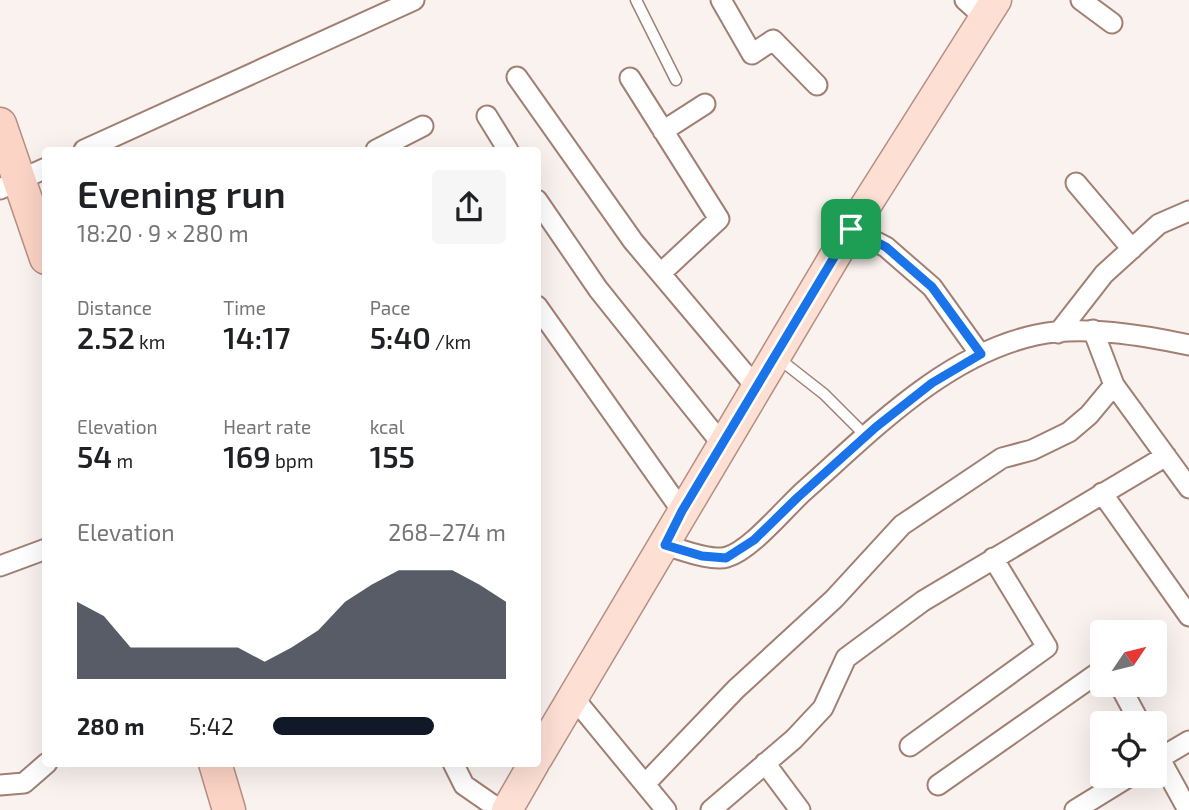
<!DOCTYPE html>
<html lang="en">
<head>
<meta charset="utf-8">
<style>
	:root { --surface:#fff; --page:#f6f6f6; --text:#202124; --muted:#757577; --accent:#111827 }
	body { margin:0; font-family:"Exo 2",sans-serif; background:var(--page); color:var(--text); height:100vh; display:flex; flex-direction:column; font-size:26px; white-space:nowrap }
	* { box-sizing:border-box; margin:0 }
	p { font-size:23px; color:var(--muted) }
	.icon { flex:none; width:38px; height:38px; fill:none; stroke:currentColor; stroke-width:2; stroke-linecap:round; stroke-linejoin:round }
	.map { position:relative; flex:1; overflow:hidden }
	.panel { position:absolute; left:42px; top:147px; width:499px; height:620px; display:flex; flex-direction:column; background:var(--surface); border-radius:7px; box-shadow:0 7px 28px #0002 }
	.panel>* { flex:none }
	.needle { width:46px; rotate:55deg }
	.controls { position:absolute; left:1090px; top:620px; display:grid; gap:14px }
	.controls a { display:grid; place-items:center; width:77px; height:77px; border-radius:7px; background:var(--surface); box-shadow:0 7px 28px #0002; font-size:35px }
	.pin { position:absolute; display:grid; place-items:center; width:60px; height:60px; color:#fff; margin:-30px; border-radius:14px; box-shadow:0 4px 10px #0006 }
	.round { display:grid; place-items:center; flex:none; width:74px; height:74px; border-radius:7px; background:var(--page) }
	.overview { display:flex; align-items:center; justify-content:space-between; height:119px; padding:0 35px }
	h1 { font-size:38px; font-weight:600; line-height:52px }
	.stats { display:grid; grid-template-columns:repeat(3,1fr); gap:10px; height:119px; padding:7px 35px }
	.stats div { display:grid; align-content:center }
	.stats b { font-size:30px; font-weight:600 }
	.stats small { font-size:19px; font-weight:400 }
	.stats p { font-size:19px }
	.chart { height:196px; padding:14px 35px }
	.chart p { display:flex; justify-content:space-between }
	.chart svg { width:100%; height:126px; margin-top:7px; fill:var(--accent); opacity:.7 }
	ul { padding:0 35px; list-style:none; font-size:23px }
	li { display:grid; grid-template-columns:112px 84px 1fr; align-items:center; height:52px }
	li i { height:18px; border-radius:9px; background:var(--accent) }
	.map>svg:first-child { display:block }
</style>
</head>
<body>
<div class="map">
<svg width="1189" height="810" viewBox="0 0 1189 810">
	<rect width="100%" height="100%" fill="#faf2ef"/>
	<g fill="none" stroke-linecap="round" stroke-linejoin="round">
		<defs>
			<path id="service" d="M636,0L676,80
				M778,358L824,394L866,436"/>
			<path id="minor" d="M721,0L752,54L773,40L817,85
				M965,0L985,18
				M1081,0L1112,23
				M517,77L633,241L756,387
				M630,78L719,219L661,273
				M487,116L508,150
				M663,131L705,104
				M84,150L414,0
				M376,150L423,126
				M1076,183L1132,249
				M0,189L46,168
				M537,200L598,289L722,444
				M851,229L886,247L932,287L980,354
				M537,306L682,511
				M1093,330L1114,385L1189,488
				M1058,333L1104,274L1159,224L1189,211
				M1102,493L1189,616
				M665,545C680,549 712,562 727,557C751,550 784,509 804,491C872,431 944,355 1036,335C1083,325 1142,335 1189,345
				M0,566L46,549
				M1119,684L1140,723
				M573,697L666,810
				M910,746L1047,647L993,558
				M1155,750L1188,810
				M1155,761L1189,741
				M453,763L464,785L500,810
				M765,763L800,810
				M645,784L736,689L834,599L902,525L1002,458L1032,450L1069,432L1089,415L1114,385
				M0,785L24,783L47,763
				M938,785L1102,670
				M711,810L794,739L823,708L846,658L923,601L1166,456
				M1075,810L1132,775"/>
			<path id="primary" d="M537,758L851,229L996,0
				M507,810L534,763"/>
			<path id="trunk" d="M0,124L46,258
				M215,763L229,810"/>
		</defs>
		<use href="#service" stroke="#a17f73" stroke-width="13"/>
		<use href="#minor" stroke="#a17f73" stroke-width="23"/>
		<use href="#primary" stroke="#b58f82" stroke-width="33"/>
		<use href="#trunk" stroke="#b58f82" stroke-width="35"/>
		<use href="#service" stroke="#fff" stroke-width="10"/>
		<use href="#minor" stroke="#fff" stroke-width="19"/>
		<use href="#primary" stroke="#fddfd4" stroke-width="30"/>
		<use href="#trunk" stroke="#fcd4c6" stroke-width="32"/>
	</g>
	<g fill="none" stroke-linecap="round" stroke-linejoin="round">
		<defs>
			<path id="route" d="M851,229L886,247L932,287L981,354L932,383L876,427L797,498L754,540L726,558L702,556L665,545L682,511Z"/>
		</defs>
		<use href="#route" stroke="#fff" stroke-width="14"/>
		<use href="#route" stroke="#1a73e8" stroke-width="9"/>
	</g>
</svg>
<div class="controls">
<a><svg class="needle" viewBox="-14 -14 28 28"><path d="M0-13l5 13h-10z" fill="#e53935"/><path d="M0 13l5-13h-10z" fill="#757577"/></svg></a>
<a><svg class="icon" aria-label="locate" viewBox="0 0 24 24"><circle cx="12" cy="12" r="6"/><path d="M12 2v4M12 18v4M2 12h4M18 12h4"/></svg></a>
</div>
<div class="pin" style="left:851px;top:229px;background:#1e9e55"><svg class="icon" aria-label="arrive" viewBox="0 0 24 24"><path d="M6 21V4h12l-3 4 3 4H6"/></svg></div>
<section class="panel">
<div class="overview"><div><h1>Evening run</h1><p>18:20 · 9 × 280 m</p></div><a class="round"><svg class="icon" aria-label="share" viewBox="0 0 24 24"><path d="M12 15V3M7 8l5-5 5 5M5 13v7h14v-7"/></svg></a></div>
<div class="stats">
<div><p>Distance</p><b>2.52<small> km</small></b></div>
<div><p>Time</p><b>14:17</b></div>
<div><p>Pace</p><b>5:40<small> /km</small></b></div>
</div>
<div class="stats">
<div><p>Elevation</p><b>54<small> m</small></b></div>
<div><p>Heart rate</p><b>169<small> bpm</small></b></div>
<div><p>kcal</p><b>155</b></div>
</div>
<div class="chart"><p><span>Elevation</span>268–274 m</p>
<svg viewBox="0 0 160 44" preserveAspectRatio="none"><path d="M0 44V17L10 22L20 33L30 33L40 33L50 33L60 33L70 38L80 33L90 27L100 17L110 11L120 6L130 6L140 6L150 11L160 17V44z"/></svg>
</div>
<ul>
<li><b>280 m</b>5:42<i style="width:69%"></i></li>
</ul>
</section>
</div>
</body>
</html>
